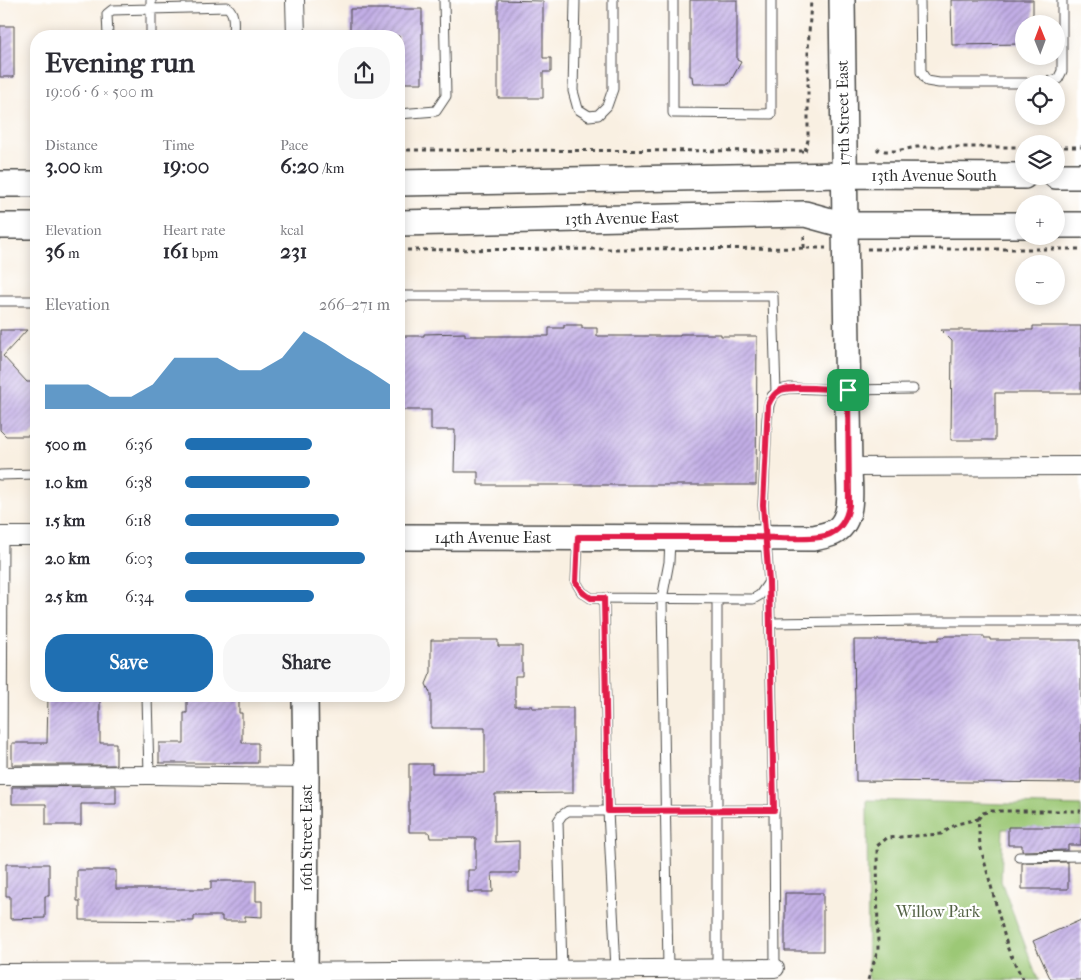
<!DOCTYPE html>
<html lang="en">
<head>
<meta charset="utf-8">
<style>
	:root { --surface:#fff; --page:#f7f7f7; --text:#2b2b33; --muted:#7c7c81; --accent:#1f6fb2 }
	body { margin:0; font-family:"IM FELL French Canon",serif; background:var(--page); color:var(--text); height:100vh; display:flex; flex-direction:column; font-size:19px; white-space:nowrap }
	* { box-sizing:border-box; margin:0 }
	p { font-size:16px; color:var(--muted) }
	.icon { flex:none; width:28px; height:28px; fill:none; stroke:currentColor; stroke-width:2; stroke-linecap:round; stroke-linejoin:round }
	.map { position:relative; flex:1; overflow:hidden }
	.sheet { position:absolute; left:30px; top:30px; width:375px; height:672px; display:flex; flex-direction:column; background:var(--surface); border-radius:20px; box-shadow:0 2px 12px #0003 }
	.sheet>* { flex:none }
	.needle { width:32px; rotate:359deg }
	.tools { position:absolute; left:1015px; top:15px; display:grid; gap:10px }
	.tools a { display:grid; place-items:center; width:50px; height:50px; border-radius:50%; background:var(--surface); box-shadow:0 2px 12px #0003; font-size:25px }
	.pin { position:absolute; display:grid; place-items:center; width:42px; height:42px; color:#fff; margin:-21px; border-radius:10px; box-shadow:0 2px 8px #0006 }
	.round { display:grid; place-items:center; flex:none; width:52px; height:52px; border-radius:20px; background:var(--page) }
	.headline { display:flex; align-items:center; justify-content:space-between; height:85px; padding:0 15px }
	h1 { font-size:28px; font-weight:800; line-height:38px }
	.stats { display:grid; grid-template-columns:repeat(3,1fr); gap:8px; height:85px; padding:5px 15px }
	.stats div { display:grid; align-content:center }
	.stats b { font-size:21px; font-weight:800 }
	.stats small { font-size:14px; font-weight:400 }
	.stats p { font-size:14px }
	.chart { height:140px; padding:10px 15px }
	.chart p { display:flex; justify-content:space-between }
	.chart svg { width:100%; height:90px; margin-top:5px; fill:var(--accent); opacity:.7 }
	.button { display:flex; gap:10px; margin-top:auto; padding:10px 15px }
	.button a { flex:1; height:58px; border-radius:20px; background:var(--accent); color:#fff; font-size:20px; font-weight:800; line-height:58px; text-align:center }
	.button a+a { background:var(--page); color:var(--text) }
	ul { padding:0 15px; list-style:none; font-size:16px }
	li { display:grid; grid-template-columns:80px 60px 1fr; align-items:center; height:38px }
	li i { height:12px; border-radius:6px; background:var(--accent) }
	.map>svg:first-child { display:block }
</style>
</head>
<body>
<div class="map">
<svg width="1081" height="980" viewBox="0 0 1081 980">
	<defs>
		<pattern id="building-hatch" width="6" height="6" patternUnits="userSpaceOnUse" patternTransform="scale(1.25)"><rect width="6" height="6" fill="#c2aee6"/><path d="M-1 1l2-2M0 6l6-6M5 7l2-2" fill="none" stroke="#9e8ebb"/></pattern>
	</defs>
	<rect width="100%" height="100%" fill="#fff"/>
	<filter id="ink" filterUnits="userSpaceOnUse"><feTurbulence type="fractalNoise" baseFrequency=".02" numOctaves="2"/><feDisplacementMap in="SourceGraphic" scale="10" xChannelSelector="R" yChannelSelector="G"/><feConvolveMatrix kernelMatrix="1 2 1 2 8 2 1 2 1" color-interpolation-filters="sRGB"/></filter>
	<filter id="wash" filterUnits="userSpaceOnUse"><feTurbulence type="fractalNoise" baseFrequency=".0096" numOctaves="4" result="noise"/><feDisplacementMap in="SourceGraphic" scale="20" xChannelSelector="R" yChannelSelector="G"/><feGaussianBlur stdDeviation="1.12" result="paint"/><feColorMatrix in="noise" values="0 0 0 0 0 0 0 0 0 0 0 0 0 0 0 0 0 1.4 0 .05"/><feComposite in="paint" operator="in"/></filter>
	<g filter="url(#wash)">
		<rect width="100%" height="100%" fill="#f9f0e2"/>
		<path fill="#9cc876" stroke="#647a50" d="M867,800L1081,806V829H1003L1001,881L1037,977L1039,980H868Z"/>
		<g id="blocks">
			<path fill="url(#building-hatch)" d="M498,0L543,1V58H551V72H543V98H498Z
				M690,0H737V60L741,62L729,84H693L692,76H690Z
				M951,0H1033V24H1024V44L952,45Z
				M350,9H422V83H399V36H350Z
				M0,26H14V77H0Z
				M564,325H582V328H597V336H680V334H721V336H757L756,485H478V472H454L455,430H431V410H399V336H424V334L465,333V336H549V328H564Z
				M1033,326H1081V393H995V440H951L952,341L941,330H1033Z
				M0,330H27L3,356L27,382H36V430L30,436H6L0,430Z
				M945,636H984V638H990V640H1081V783L856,781L854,640H939V637H945Z
				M431,640H498V646H522V676H515V706H532V708H573V793L495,794V842L519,841V873H492L493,892H468V870H476V838H430L429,832H409V764H432V773H485V728H431V695L426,684L431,672Z
				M48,696H100V743H116V765H12V743H47Z
				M187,696H239V713H242V743H258V763H159V743H184V713H187Z
				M116,786V804H81V825H46V804H12V787Z
				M1008,827H1081V845H1068V850L1022,851V845H1008Z
				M1068,862V889H1022V863Z
				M6,864H49V896H45V918L10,919V896H6Z
				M77,870H116V889H211V881H256V901H262V917L245,916V921H222V916H194V921L80,920V901H77Z
				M785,893H823V951H785Z
				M1081,920V980H1051L1033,941Z"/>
		</g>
	</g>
	<g filter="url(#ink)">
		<use href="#blocks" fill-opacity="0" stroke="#4a4946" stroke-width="1"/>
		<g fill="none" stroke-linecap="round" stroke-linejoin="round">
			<defs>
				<path id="lane" d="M151,0V36
					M575,0L573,91L578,109L589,116L598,115L607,106L613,89V0
					M673,0V113L771,114V0
					M920,0L921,72L927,81L939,83H1043L1058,79L1062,71V0
					M108,36L107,14L112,10L227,7C236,13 233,27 233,36
					M399,114L436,111L446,96L444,0
					M399,296H773L776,393
					M0,301H36
					M0,475L36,474
					M578,540L576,582L582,592L591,598L753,599L760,595L769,582L763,505L767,419L769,405L772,396L780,390L790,388L848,390L913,389
					M604,598L608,811L616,969
					M717,599V968
					M770,623L918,621H1081
					M147,696L149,775
					M2,776L3,536
					M774,810L775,968
					M1019,857L1081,856
					M668,969L662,599L669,562L670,540
					M562,970L558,821L562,815L568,811L774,810L769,582"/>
				<path id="street" d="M295,0L296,36
					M849,467L1081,466
					M0,536H36
					M0,776L149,775L306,777
					M0,973L273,972L775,968"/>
				<path id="secondary" d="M1056,176H1081
					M399,183L844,175L1024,176
					M0,184H36
					M399,223L805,214L845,225H1024
					M1056,225H1081
					M0,226H36
					M399,537L814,538C821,536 830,535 836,531C855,517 849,487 849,467L845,225L842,0
					M305,696L306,777L305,980"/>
			</defs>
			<use href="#lane" stroke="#4a4946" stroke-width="11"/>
			<use href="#street" stroke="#4a4946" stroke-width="20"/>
			<use href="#secondary" stroke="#4a4946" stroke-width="28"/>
			<path stroke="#4a4946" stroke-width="3" stroke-dasharray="4 4" stroke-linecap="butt" d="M1056,147H1081
				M399,150L805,151
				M805,151L808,140V51L811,0
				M877,151L879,149L885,151H896L917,147H1024
				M804,248V235
				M867,249H1081
				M399,250L826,248
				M868,980L878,950L877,846L887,838L941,834L957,824L978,819
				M1023,980L1008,949L980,845L978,819L983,813L991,811H1081"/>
			<use href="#lane" stroke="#fff" stroke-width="9"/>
			<use href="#street" stroke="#fff" stroke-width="18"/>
			<use href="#secondary" stroke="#fff" stroke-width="25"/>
		</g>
	</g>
	<g fill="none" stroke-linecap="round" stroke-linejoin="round" filter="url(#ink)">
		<defs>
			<path id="route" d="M848,390L849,505C847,520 840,531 825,536C806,541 772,537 752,537C694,537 636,537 578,537L576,582L582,592L591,598H604L608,811L774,810L769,582L763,505L768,405C771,398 774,393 781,390C794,385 832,390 848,390"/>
		</defs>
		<use href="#route" stroke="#fff" stroke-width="10"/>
		<use href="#route" stroke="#e11d48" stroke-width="6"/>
	</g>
	<g text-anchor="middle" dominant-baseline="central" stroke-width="4.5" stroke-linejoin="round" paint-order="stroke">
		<g font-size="16" fill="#2b2b2b" stroke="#fff">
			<text transform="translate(843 113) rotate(-91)">17th Street East</text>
			<text x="934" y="175">13th Avenue South</text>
			<text transform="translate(622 218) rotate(-1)">13th Avenue East</text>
			<text x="493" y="537">14th Avenue East</text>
			<text transform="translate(306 838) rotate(-90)">16th Street East</text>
		</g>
		<g font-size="16" fill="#536245" stroke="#fff">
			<text x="938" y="911">Willow Park</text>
		</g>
	</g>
</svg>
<div class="tools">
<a><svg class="needle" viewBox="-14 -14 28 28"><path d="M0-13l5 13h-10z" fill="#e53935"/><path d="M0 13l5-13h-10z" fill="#7c7c81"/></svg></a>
<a><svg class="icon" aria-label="locate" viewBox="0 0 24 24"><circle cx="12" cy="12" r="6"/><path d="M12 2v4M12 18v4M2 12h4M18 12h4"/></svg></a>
<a><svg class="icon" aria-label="layers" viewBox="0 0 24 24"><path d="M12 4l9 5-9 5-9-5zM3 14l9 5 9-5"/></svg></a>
<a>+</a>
<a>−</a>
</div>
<div class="pin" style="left:848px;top:390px;background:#1e9e55"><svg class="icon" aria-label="arrive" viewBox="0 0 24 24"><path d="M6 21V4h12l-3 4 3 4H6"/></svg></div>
<section class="sheet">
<div class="headline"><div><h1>Evening run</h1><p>19:06 · 6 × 500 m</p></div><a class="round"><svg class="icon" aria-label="share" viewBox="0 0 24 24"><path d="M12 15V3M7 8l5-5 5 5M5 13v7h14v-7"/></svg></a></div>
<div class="stats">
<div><p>Distance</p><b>3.00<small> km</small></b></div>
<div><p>Time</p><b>19:00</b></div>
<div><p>Pace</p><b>6:20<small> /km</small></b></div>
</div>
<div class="stats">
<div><p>Elevation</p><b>36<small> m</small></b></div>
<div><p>Heart rate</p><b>161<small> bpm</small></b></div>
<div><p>kcal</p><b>231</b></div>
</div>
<div class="chart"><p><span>Elevation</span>266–271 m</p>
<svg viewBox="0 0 160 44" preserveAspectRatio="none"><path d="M0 44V32L10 32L20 32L30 38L40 38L50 32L60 19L70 19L80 19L90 25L100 25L110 19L120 6L130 12L140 19L150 25L160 32V44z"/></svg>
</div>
<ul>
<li><b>500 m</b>6:36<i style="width:62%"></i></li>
<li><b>1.0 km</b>6:38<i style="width:61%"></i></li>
<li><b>1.5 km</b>6:18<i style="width:75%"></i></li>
<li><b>2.0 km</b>6:03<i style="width:88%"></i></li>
<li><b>2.5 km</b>6:34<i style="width:63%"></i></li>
</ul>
<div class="button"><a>Save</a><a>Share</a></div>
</section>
</div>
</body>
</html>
